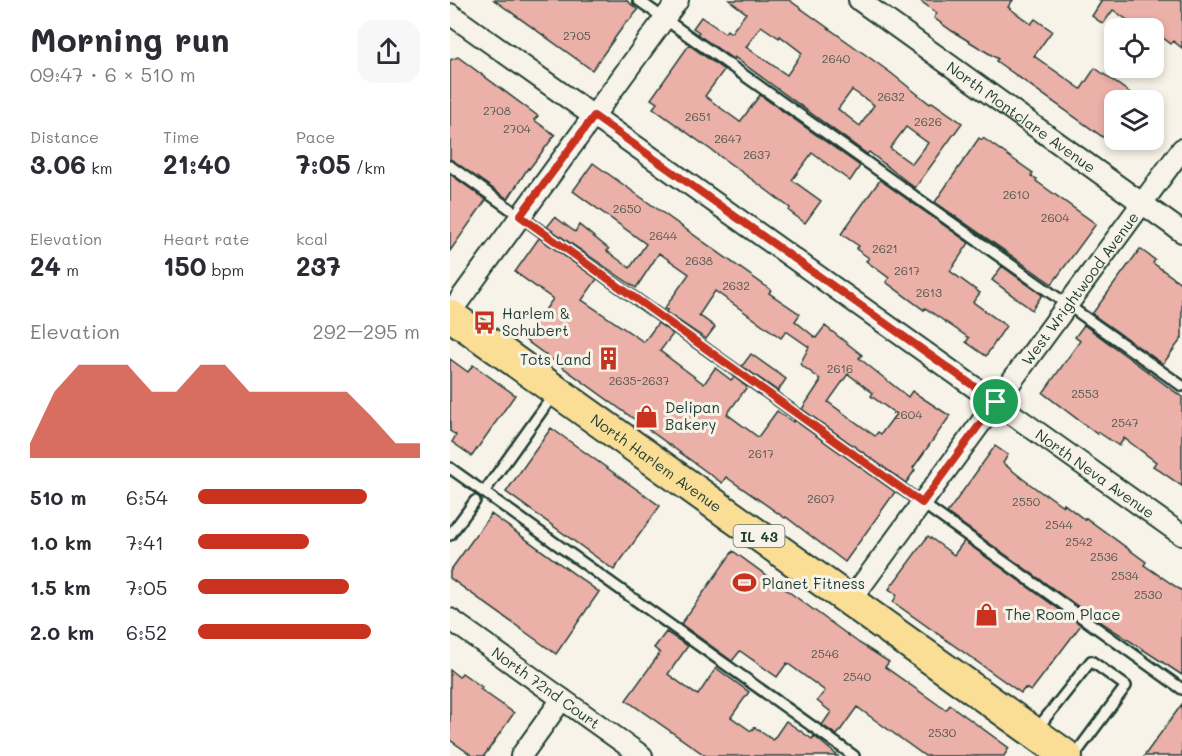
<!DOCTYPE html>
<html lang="en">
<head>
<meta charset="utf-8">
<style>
	:root { --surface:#fff; --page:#f7f7f7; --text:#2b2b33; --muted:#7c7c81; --accent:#c8321e }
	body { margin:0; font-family:Mali,sans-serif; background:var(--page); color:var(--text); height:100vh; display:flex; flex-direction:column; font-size:22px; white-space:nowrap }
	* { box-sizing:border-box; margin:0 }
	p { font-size:20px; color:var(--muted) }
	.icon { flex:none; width:33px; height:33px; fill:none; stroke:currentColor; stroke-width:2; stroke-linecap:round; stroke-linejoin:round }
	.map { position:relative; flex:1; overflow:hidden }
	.details { display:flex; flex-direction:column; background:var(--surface); width:450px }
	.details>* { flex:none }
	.controls { position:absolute; left:654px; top:18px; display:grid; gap:12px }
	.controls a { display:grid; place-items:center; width:60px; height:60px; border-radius:12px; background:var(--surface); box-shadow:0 3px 9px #0003; font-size:30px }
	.pin { position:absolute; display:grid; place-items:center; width:51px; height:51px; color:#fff; margin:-26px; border:3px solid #fff; border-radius:50%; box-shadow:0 2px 6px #0007 }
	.round { display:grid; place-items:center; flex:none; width:63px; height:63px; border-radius:18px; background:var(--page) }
	.summary { display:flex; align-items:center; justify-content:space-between; height:102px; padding:0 30px }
	h1 { font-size:33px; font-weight:700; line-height:45px }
	.metrics { display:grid; grid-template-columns:repeat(3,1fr); gap:9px; height:102px; padding:6px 30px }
	.metrics div { display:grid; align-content:center }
	.metrics b { font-size:26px; font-weight:700 }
	.metrics small { font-size:16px; font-weight:400 }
	.metrics p { font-size:16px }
	.chart { height:168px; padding:12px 30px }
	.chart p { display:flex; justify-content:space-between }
	.chart svg { width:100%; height:108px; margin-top:6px; fill:var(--accent); opacity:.7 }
	ul { padding:0 30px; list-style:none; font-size:20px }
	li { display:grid; grid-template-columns:96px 72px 1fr; align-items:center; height:45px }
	li i { height:15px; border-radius:8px; background:var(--accent) }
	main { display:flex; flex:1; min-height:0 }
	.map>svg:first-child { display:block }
</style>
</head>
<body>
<main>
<section class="details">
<div class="summary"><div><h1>Morning run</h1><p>09:47 · 6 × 510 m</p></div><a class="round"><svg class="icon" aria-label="share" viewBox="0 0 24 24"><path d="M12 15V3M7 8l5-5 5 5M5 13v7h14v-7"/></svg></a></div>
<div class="metrics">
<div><p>Distance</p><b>3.06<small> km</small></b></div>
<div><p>Time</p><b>21:40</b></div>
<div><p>Pace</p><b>7:05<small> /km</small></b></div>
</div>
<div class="metrics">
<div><p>Elevation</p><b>24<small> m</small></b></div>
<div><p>Heart rate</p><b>150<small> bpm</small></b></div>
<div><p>kcal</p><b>237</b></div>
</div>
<div class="chart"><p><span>Elevation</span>292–295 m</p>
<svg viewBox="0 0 160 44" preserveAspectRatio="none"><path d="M0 44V38L10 17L20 6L30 6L40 6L50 17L60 17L70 6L80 6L90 17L100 17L110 17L120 17L130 17L140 27L150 38L160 38V44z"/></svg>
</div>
<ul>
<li><b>510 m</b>6:54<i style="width:76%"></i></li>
<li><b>1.0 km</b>7:41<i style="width:50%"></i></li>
<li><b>1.5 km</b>7:05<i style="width:68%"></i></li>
<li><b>2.0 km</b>6:52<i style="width:78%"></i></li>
</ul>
</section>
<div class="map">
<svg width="732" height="756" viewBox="0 0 732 756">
	<rect width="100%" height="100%" fill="#f7f3e8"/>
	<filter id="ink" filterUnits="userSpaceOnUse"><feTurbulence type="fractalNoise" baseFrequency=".0167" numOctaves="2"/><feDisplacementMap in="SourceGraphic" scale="12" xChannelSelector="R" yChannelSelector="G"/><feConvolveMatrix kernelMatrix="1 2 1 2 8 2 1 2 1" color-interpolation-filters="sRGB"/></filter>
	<g filter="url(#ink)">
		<path fill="#ebb0a8" stroke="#1f3d34" stroke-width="1.5" fill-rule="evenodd" d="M44,0H176L188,10L178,22L177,21L142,70Z
			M279,0H339L441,73L480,104L482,102L512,123L465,188L419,152L417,154L284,57L283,59L247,34L249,32L243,28L251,17L275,33L277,30L281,33L296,13ZM311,26L329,38L330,36L352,53L337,75L296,47ZM402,90L424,105L410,126L388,109ZM456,127L478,143L462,164L440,148Z
			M469,0H563L558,7L581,24L585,19L602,31L584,56L631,89L645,68L690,100H664V145L546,61L548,59L502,31L484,18L487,13Z
			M649,0H732V48L723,41L721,44L704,31V28H689L663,10L653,24L642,16L651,2Z
			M239,45L274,70L255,96L268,106L290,122L310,95L410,166L400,181L362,153L342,180L371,201L355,223L339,211L340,208L311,186L203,108L207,103L201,99Z
			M8,57L88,116L84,120L105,135L79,169L78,168L58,199L0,159V60Z
			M529,138L532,140L533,138L583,173L581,176L587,179L586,181L646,224L602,284L485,202Z
			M143,163L321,290L319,293L350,314L345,321L366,338L375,326L412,355L409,358L458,397L462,391L500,416L463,468L465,470L456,483L352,409L370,382V379L350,364L359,347L336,331L331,338L265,291L249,315L265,327L256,339L216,312L217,310L214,309L239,274L209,253L186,288L97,227L105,217L125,232L129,225L159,249L157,251L180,268L196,244L123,191ZM398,374L423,393L421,396L446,414L431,434L428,432L425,436L378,402Z
			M0,174L36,200L0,251Z
			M430,180L519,243L500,271L530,293L523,302L556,326L536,356L516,342L519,338L475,308L474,310L436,282L439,278L416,261L419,258L406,249L409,246L391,234Z
			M89,238L147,279L132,300L194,342L208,323L223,334L210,351L254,384L265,368L281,380L284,377L297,387L277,414L308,437L327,411L343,422L344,420L445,492L395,562L336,517L335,518L276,477L272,483L74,339L103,299L65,272Z
			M690,249L705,260L703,263L732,284V338L713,364L642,314Z
			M552,266L592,295L582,310L542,280Z
			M634,325L732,397V486L703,466L706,462L674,438L669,446L648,432L647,434L593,393L630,341L625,337Z
			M301,354L336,379L328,391L292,366Z
			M0,359L18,372L23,365L65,395L22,456L2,442L6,435L0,431Z
			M101,428L210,506L164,570L56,492Z
			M545,446L558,455L553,463L573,479L595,495L596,494L613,506L614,504L635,520L636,518L696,562L694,565L732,591V675L640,615L497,513Z
			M41,514L149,592L106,654L0,578V571Z
			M478,536L504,555L514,541L631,625L581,691L575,688L571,693L443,602L447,595L439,589Z
			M283,551L409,643L439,662L435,667L496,710L500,705L559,748L554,756H475L407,707L387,735L372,725L381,712L367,701L375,691L337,663L327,677L290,651L282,661L231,624Z
			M216,632L238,646L218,674L244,693L248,695L266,668L299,692L281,717L301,731L304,727L323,740L336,721L362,739L364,736L388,756H256L176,700L210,653L204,648Z
			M0,670L9,677L12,673L32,687L30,689L64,713L34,756H23L0,740Z
			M732,704V756H694Z"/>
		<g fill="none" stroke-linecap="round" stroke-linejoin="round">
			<defs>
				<path id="lane" d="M188,0L732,386
					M0,166L732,689
					M0,468L404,756
					M34,492L104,394
					M0,535L25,501
					M586,730L641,661L676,686L624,756"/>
				<g id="street">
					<path id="s1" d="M409,0L732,232"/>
					<path id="s2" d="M0,14L732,535"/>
					<path d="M0,313L228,0"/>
					<path id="s3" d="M400,601L732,149"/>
					<path id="s4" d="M0,619L192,756"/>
					<path d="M71,756L112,699"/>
				</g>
				<g id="primary">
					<path id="s5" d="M0,315L617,756"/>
				</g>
			</defs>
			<use href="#lane" stroke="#1f3d34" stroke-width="14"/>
			<use href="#street" stroke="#1f3d34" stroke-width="24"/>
			<use href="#primary" stroke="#1f3d34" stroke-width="34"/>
			<use href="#lane" stroke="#f7f3e8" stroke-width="9"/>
			<use href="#street" stroke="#f7f3e8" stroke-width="20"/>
			<use href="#primary" stroke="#fbde96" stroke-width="30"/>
		</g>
	</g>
	<g fill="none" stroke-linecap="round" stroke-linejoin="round" filter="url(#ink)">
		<defs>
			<path id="route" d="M144,116L546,402L472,503L70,216Z"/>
		</defs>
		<use href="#route" stroke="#fff" stroke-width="12"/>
		<use href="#route" stroke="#c8321e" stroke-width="8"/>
	</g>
	<defs>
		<symbol id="bus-bare" viewBox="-9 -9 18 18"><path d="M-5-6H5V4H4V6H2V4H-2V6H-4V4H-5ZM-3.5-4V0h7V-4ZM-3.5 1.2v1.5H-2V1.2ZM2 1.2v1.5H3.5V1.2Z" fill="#c8321e" stroke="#f7f3e8" stroke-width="2.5" paint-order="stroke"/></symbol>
		<symbol id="building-bare" viewBox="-9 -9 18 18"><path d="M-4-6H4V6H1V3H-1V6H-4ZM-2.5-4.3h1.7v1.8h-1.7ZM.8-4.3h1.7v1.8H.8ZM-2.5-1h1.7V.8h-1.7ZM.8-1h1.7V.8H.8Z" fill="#c8321e" stroke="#f7f3e8" stroke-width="2.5" paint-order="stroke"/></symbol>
		<symbol id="shop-bare" viewBox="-9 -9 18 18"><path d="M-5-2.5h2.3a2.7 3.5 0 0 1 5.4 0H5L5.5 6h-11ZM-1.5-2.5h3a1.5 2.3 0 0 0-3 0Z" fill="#c8321e" stroke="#f7f3e8" stroke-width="2.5" paint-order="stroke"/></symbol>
		<symbol id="stadium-bare" viewBox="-9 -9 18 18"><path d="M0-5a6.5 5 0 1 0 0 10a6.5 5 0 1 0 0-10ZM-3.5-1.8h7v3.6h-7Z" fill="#c8321e" stroke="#f7f3e8" stroke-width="2.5" paint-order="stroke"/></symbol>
	</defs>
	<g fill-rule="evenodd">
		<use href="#bus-bare" x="18" y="306" width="33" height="33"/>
		<use href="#building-bare" x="142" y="342" width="33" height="33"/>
		<use href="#shop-bare" x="180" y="400" width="33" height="33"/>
		<use href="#stadium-bare" x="278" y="566" width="33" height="33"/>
		<use href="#shop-bare" x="520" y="598" width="33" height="33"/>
	</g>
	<g text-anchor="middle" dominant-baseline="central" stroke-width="6" stroke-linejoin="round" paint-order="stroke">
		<g font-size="12" fill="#525a51">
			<text x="127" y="35">2705</text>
			<text x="386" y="58">2640</text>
			<text x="441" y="96">2632</text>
			<text x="47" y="110">2708</text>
			<text x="248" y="116">2651</text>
			<text x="478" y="121">2626</text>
			<text x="67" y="128">2704</text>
			<text x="278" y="138">2647</text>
			<text x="307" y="154">2637</text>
			<text x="566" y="194">2610</text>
			<text x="177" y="208">2650</text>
			<text x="605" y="217">2604</text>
			<text x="213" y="235">2644</text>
			<text x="435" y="248">2621</text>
			<text x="249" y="260">2638</text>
			<text x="457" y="270">2617</text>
			<text x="286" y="285">2632</text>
			<text x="479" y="292">2613</text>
			<text x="390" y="368">2616</text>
			<text x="189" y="380">2635-2637</text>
			<text x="635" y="393">2553</text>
			<text x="458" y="414">2604</text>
			<text x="675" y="422">2547</text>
			<text x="311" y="453">2617</text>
			<text x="371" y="498">2607</text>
			<text x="576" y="501">2550</text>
			<text x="609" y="524">2544</text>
			<text x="629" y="541">2542</text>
			<text x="654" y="556">2536</text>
			<text x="675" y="575">2534</text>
			<text x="698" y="594">2530</text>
			<text x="375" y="653">2546</text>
			<text x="407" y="676">2540</text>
			<text x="492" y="732">2530</text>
		</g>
		<rect fill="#f7f3e8" stroke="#60746a" stroke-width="1.5" x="283.5" y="525" width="51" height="22" rx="4.5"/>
		<g font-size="14" font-weight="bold" fill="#1f3d34">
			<text x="309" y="536">IL 43</text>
		</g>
		<g font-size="15" fill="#1f3d34" stroke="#f7f3e8">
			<text stroke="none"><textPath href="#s1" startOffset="200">North Montclare Avenue</textPath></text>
			<text stroke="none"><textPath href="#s3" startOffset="388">West Wrightwood Avenue</textPath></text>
			<text stroke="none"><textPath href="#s5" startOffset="254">North Harlem Avenue</textPath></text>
			<text stroke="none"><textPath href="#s2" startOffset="792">North Neva Avenue</textPath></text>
			<text stroke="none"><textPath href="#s4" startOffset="118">North 72nd Court</textPath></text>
		</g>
		<g font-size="15" fill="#1f3d34" stroke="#f7f3e8" text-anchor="start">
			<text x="52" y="313">Harlem &amp;<tspan x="52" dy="17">Schubert</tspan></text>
			<text x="141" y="359" text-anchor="end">Tots Land</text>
			<text x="215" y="407">Delipan<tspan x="215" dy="17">Bakery</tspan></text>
			<text x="312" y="583">Planet Fitness</text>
			<text x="555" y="614">The Room Place</text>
		</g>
	</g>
</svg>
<div class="controls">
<a><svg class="icon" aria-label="locate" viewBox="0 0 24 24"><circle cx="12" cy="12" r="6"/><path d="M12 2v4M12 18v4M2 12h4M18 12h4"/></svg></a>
<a><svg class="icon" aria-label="layers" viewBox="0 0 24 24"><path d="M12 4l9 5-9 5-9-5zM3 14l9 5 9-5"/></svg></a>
</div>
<div class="pin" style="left:546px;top:402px;background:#1e9e55"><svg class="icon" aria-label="arrive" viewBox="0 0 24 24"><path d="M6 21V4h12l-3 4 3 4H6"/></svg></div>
</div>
</main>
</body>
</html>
